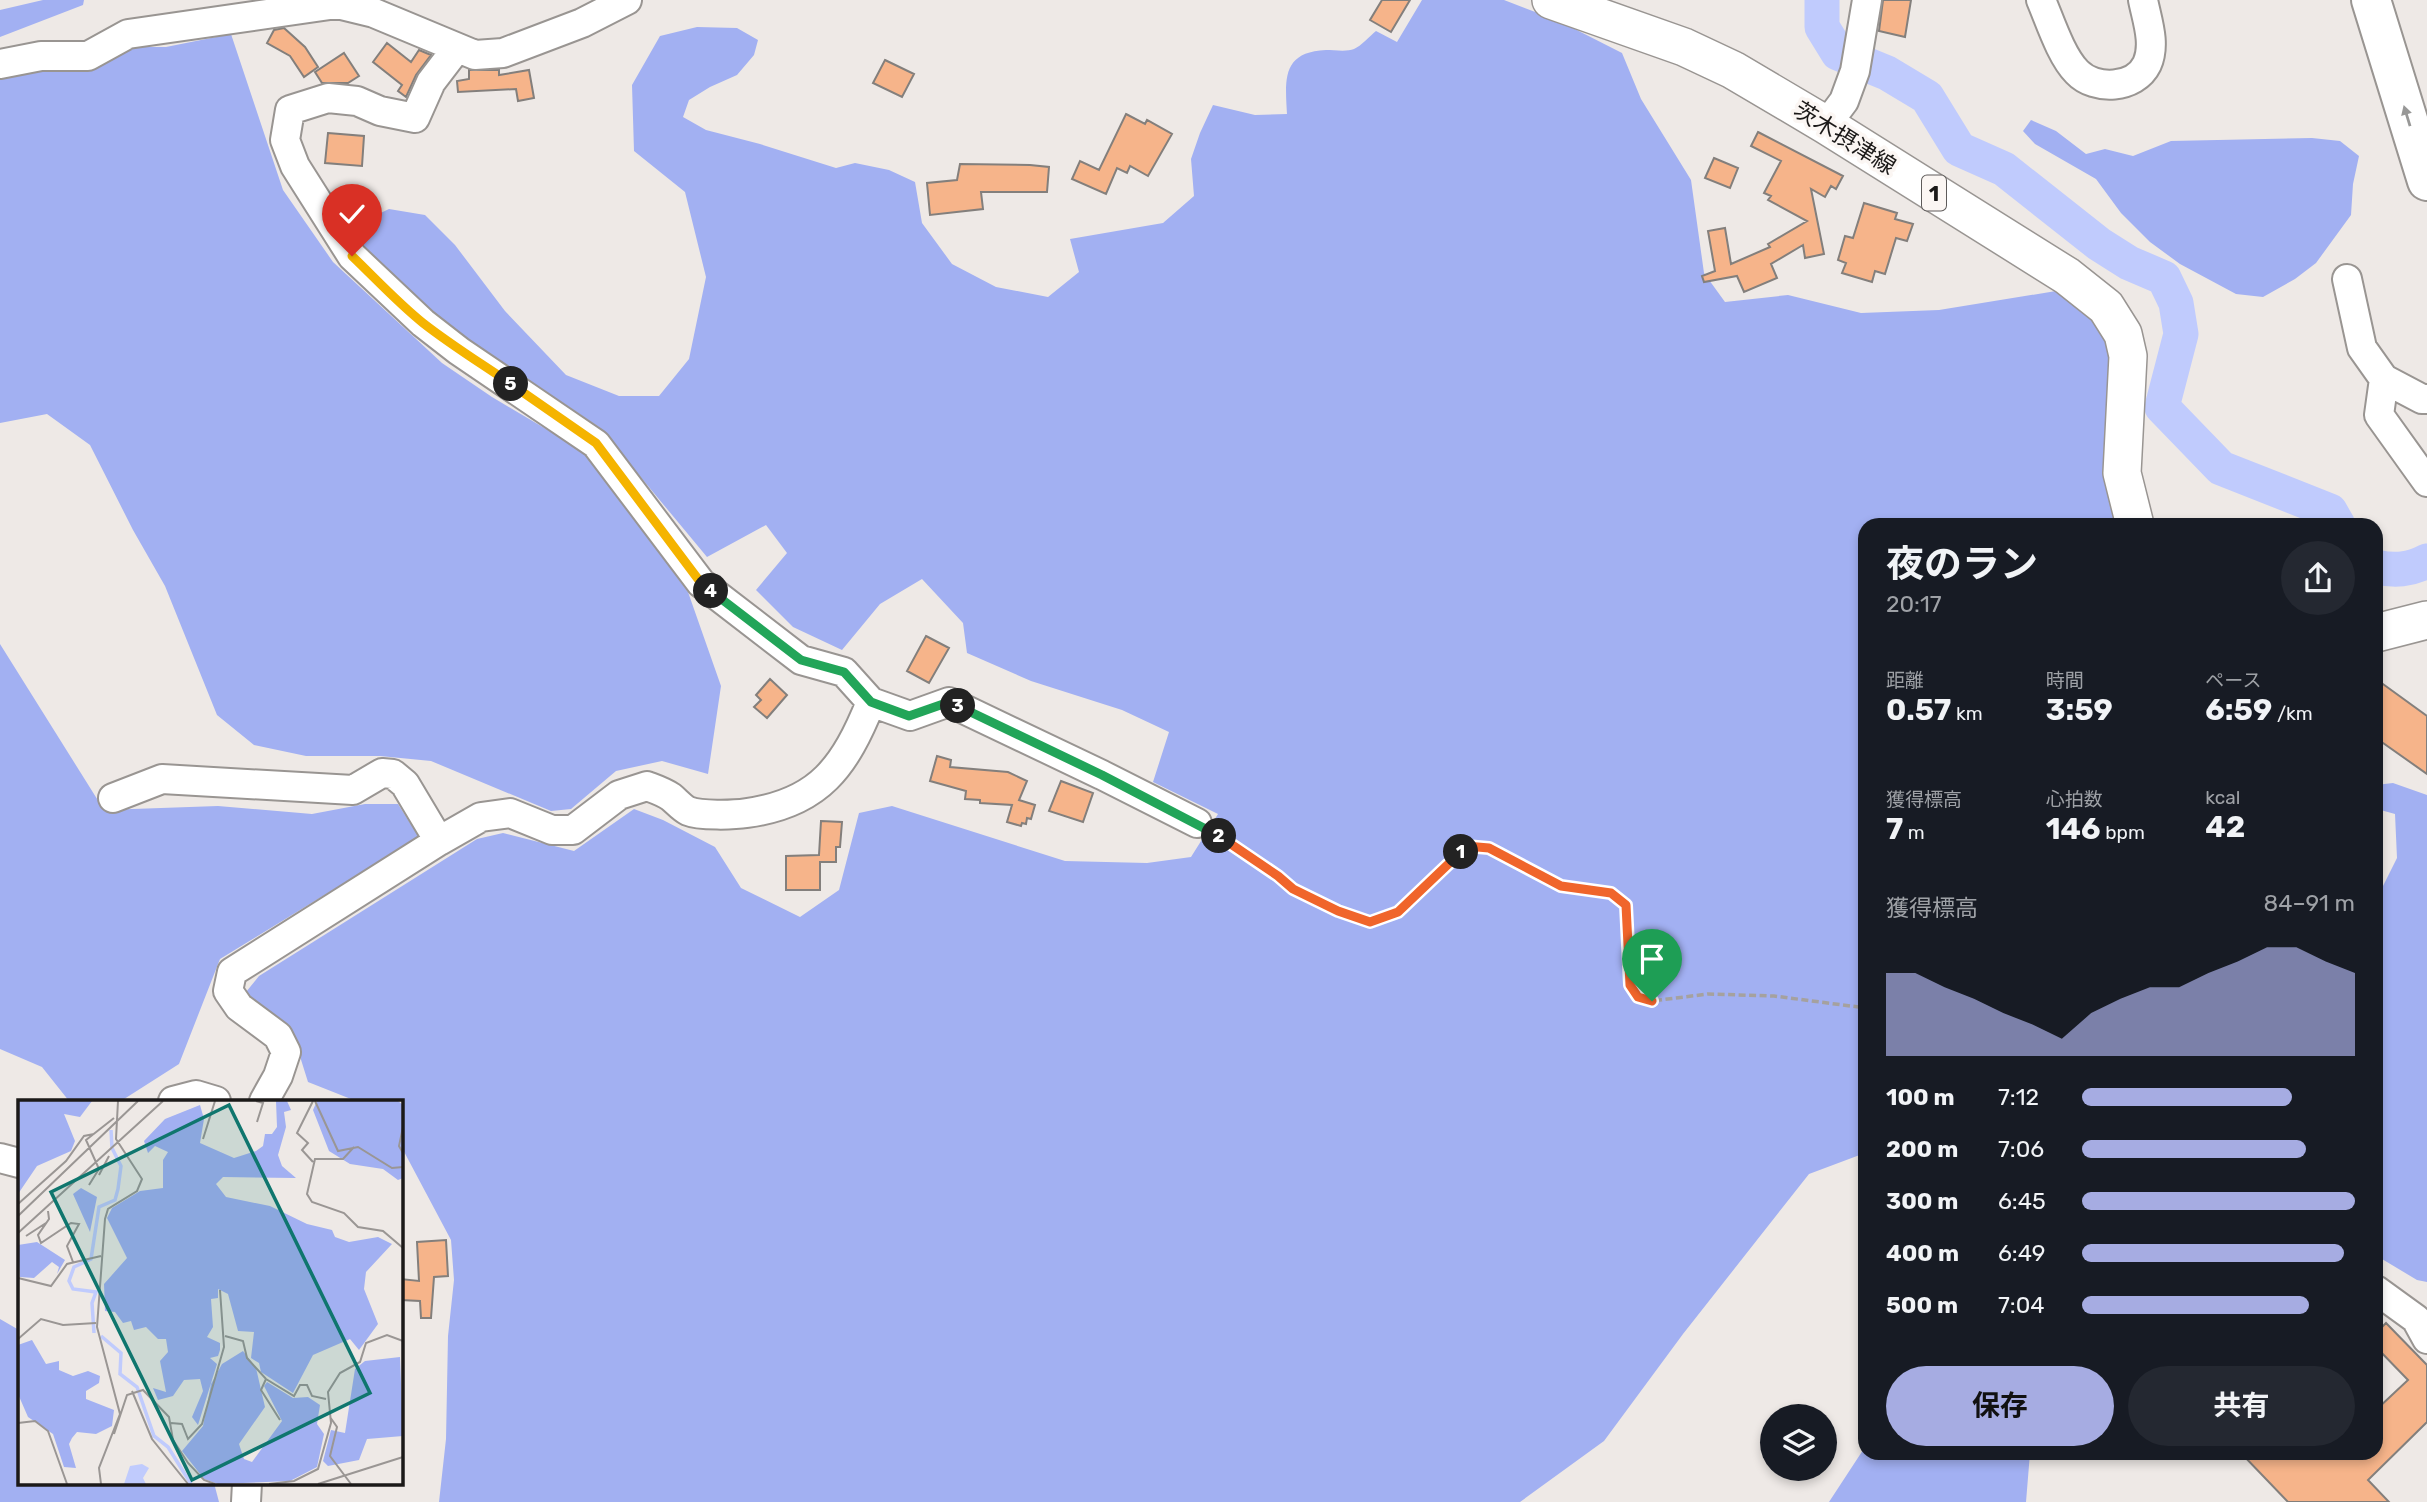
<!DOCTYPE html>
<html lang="ja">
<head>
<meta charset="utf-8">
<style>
	:root { --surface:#171b24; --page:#242831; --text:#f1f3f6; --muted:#9ea1a6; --accent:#a6ace2 }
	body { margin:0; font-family:Rubik,"Noto Sans JP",sans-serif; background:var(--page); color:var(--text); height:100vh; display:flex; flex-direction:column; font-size:26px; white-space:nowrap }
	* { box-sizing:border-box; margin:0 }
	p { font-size:23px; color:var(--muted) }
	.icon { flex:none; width:38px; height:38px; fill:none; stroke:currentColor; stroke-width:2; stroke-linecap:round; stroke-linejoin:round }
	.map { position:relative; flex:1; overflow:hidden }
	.panel { position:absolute; left:1858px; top:518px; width:525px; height:942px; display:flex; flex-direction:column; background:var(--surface); border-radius:21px; box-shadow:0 4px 10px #0003 }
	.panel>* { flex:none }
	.tools { position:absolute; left:1760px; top:1404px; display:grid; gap:14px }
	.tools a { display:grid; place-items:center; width:77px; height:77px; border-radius:50%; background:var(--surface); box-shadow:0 4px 10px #0003; font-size:35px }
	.pin { position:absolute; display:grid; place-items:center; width:60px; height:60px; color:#fff; margin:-72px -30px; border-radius:50% 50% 50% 0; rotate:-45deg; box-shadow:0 0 7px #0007 }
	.pin .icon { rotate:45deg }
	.km { position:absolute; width:35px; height:35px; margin:-18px; border-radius:50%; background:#222; color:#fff; font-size:19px; line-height:35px; text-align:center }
	.round { display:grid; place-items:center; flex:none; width:74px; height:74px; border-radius:37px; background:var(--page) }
	.headline { display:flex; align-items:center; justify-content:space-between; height:119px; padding:0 28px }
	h1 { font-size:38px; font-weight:700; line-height:52px }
	.stats { display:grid; grid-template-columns:repeat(3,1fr); gap:10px; height:119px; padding:7px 28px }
	.stats div { display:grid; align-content:center }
	.stats b { font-size:30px; font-weight:700 }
	.stats small { font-size:19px; font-weight:400 }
	.stats p { font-size:19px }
	.chart { height:196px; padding:14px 28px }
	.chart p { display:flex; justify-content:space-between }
	.chart svg { width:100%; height:126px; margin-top:7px; fill:var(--accent); opacity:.7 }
	.primary-button { display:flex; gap:14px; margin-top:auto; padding:14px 28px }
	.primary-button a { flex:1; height:80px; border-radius:42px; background:var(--accent); color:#111; font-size:28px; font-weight:700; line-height:80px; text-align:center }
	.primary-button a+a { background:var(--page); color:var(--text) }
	ul { padding:0 28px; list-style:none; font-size:23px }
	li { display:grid; grid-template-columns:112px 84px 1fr; align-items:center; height:52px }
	li i { height:18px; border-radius:9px; background:var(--accent) }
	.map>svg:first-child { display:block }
</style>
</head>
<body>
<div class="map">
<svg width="2427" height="1502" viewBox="0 0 2427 1502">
	<rect width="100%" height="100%" fill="#eee9e6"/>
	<path fill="#a2b0f2" d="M43,0H84L83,5L0,37V10Z
		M1422,0H1504L1559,21L1622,53L1641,99L1691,180L1704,273L1725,302L1788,295L1861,313L1939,310L2062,290L2088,306L2104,335L2113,360L2119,525H1866L1865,1153L1809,1174L1683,1334L1604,1441L1520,1502H439L446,1439L448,1336L454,1280L451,1240L401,1146V1101H356L308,1082L292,1031L250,1003L246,992L259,976L477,839L503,833L574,851L634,809L663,820L715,847L741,888L800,917L839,890L859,813L892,806L1065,861L1147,863L1191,857L1218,814L1153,782L1169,732L1122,710L1031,681L967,653L963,623L922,579L880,604L842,650L793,627L756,590L787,553L766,525L707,557L599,427L429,313L356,244L351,227L389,209L425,215L455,245L505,311L566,375L619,396H659L689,359L706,277L685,192L634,151L632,85L660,36L697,27L737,28L758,40L754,55L737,75L710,87L689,100L683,117L706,130L760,144L836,168L855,163L889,170L915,182L922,223L952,264L996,287L1048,297L1079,272L1070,239L1163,223L1194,196L1191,159L1200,133L1213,105L1255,115L1287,114C1285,79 1282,52 1326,50C1334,50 1347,52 1354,49C1361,46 1370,36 1376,31L1397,42Z
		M231,34L283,190L333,262L442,363L492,397L585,452L688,592L721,686L708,774L662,761L616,771L571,809L551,811L431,761L380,756H306L254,745L217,715L165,586L133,530L90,445L47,414L0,423V77L39,69L88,68L133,47H166Z
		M2031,120L2056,131L2086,154L2105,149L2133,156L2171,141L2312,138L2340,141L2359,156L2353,184L2351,215L2316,263L2295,279L2263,297L2236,294L2180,264L2150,242L2121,213L2096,179L2035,144L2023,131Z
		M0,644L104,810L218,806L312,814L365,804H398L419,837L220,959L179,1064L121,1101H69L42,1067L0,1049Z
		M2393,783L2427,795V1282L2417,1280L2377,1256V898L2397,858L2395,814L2377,809L2376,785Z
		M0,1319L19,1330V1483H214L219,1502H0Z
		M1865,1447L1866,1452L2030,1453L2026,1502H1829Z"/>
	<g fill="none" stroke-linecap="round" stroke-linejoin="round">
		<path stroke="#c0cbfd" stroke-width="35" d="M1822,0V27L1838,53L1887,73L1927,97L1959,149L2004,169L2099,244L2129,263L2164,278L2176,303L2181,334L2162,407L2221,468L2330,511L2338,525
			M2376,567C2395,571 2410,570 2427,561"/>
	</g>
	<path fill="#f6b48a" stroke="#837f7c" stroke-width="2" d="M1382,0H1410L1391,32L1370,20Z
		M1883,0H1911L1905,37L1879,31Z
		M284,28L305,47L318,67L304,77L290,56L267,43L274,30Z
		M387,43L411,62L419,50L431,55L416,75L406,97L398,91L402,85L373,62Z
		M344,53L359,76L348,83H322L315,72Z
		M885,60L914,74L902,97L873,83Z
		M469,70H499V75L529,70L534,98L518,101L516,89L458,92L457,81L469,79Z
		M1126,114L1145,124L1147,120L1172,134L1148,176L1130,166L1127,173L1117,168L1106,194L1072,179L1080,161L1099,170Z
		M1758,132L1843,176L1836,189L1831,186L1825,197L1811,189L1824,254L1805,258L1803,245L1771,264L1777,278L1744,292L1737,276L1704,282L1702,276L1715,271L1708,231L1725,228L1731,264L1770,247L1768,244L1807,221L1768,200L1771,196L1764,193L1781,161L1751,146Z
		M328,133L364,136L362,166L325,163Z
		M1714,158L1738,168L1730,188L1705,178Z
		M960,164L1030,165L1049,167L1047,192H981L983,209L930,215L927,183L957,180Z
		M1864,203L1897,213L1895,219L1913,224L1907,241L1896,238L1885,274L1875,271L1872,282L1842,273L1846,263L1838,260L1845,236L1853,238Z
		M926,636L949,648L929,683L907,671Z
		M770,679L787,695L767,718L754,707L761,700L756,695Z
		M2376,679L2427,716V774L2376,738Z
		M937,756L951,760L950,767L1008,772L1027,781L1019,800L1035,805L1031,819L1027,818L1026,824L1022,823L1021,826L1007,822L1012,805L980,803V800L965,799L966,791L930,781Z
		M1061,781L1093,793L1083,822L1049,811Z
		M821,821L842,822L840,847H836V862H820V890H786V856L819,855Z
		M446,1240L448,1276L434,1277L431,1318H421L420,1301L401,1300V1279L419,1281L417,1242Z
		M2386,1323L2427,1365V1422L2368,1480L2389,1502H2288L2240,1452H2376V1410L2408,1380L2376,1347V1333Z"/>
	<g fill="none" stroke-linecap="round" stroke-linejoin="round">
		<defs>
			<path id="minor" d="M2041,0C2050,21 2061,56 2077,72C2095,91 2135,89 2147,64C2156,44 2147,20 2143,0
				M457,48L431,82L415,118L380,111L357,101L328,98L290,110L285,140L295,166L352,256L423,323L459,351L596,444L701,583L801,660L844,672L871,702L910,716L949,702L1102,775L1197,823
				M0,64L41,56H88L128,34L337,4L374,13L475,55L503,53L582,23L627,0
				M1826,125L1844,101L1855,71L1867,0
				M2347,279L2362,348L2384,379L2422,399H2427
				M2384,379L2379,415L2427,482
				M113,798L162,779L353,790L382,773L393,774L405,784L439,841
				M173,1101L196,1095L216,1101
				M264,1101L278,1076L286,1052L278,1036L239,1007L228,991L232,972L439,841L481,817L510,813L552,830H573L619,795L647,786C655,789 664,792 671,797C676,801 682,808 688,811C700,816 734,815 747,813C820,803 845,766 871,702
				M0,1158L19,1163
				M2376,1290L2416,1319L2427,1339
				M246,1502L247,1483"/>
			<path id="major" d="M1551,0L1684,47L1733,70L1826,125L2067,276L2106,307L2123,334L2128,356L2122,473L2135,525
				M2376,633L2427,620"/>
			<path id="highway" d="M2371,0L2427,181"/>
		</defs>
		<use href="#minor" stroke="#999592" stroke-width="32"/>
		<use href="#major" stroke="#999592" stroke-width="40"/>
		<use href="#highway" stroke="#999592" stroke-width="42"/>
		<path stroke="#a5a19f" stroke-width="3.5" stroke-dasharray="7 3.5" stroke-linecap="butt" d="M1217,835L1232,843L1293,889L1338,911L1370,922L1398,912L1466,846L1489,848L1561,886L1611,893L1626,905L1630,984L1638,997L1652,1001L1708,994L1774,996L1866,1008"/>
		<use href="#minor" stroke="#fff" stroke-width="28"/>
		<use href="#major" stroke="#fff" stroke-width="37"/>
		<use href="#highway" stroke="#fff" stroke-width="38"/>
	</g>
	<defs><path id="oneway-solid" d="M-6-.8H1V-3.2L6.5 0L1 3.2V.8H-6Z" transform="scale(1.75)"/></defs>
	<use fill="#989897" href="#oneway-solid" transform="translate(2407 116) rotate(-107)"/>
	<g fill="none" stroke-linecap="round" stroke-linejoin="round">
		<defs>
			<path id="split-1" d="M1461,852L1466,846L1489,848L1561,886L1611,893L1626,905L1630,985L1638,997L1652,1001"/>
			<path id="split-2" d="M1219,836L1278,876L1293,889L1338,911L1370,922L1398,912L1461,852"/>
			<path id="split-3" d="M958,706L1102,775L1219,836"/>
			<path id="split-4" d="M711,591L801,660L844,672L871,702L909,716L949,702L958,706"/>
			<path id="split-5" d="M511,384L596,443L701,583L711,591"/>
			<path id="split-6" d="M352,256C375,278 398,303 423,323C451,345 482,364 511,384"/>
		</defs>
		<use href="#split-1" stroke="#fff" stroke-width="14"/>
		<use href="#split-2" stroke="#fff" stroke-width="14"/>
		<use href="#split-3" stroke="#fff" stroke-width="14"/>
		<use href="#split-4" stroke="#fff" stroke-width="14"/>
		<use href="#split-5" stroke="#fff" stroke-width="14"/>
		<use href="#split-6" stroke="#fff" stroke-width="14"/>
		<use href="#split-1" stroke="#f0652b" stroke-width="9"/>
		<use href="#split-2" stroke="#f0652b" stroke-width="9"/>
		<use href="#split-3" stroke="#22a559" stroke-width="9"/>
		<use href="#split-4" stroke="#22a559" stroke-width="9"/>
		<use href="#split-5" stroke="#f5b400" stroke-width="9"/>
		<use href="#split-6" stroke="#f5b400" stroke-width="9"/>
	</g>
	<g text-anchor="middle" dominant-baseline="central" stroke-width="7" stroke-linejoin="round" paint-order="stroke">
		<rect fill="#fbf6f3" stroke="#5e5b5a" stroke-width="2" x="1922" y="175.5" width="24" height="35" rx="5"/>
		<g font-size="21" font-weight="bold" fill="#1b1918">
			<text x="1934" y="193">1</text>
		</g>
		<g font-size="23" fill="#1b1918" stroke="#fbf6f3">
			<text transform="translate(1845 138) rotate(32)">茨木摂津線</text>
		</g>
	</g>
	<g transform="translate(18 1100)">
		<rect width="385" height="385" fill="#eee9e6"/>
		<path d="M0,1H74L62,17L46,14L57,41L53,51L19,66L0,94ZM258,1H269L273,10L266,12L268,27L260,55L264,66L278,78L205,77L198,84L208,97L252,106L289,124L314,130L317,137L331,142L360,137L374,144L348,172L346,189L360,224L341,250L332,239L295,255L275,293L243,272L241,263L233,258L236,232L220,231L210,194L200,189V198L193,199L195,227L189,237L202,243V250L200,256L192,258L199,264L180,325L174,317L185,291L182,279L166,280L155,296L140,300L135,288L148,292L142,261L150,252L148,239H140L128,227L116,230L113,221L105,223L97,212L87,211L86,184L109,158L89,118L94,108L122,91L145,88V60L150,52L137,46L130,53L126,41L147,19L182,5L186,19L182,43L216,58L238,51L245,46L247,34H254L259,27ZM299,1H380L385,5V78L380,80L365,69L332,64L311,51L295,10ZM63,88L79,97L72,132L55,94ZM19,142L47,160L39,174L41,167L34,162L16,178L2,177L0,145ZM14,240L28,264L41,261V270L55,276L70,271L82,276L81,283L68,291V299L96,310L94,326L78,334L59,332L54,338L51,344L58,368L46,367L35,334L10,317L0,294V245ZM225,251L238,268L247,307L221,344L226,359L234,362L264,321L246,286L249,282L275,298L290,297L302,305L299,324L306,334L299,367L272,381L200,384L186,379L164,351L185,326L193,284L204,264ZM382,257L385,336L349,339L341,360L310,366L305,361L313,330L327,333L337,269L347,261Z" fill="#a2b0f2"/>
		<path d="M124,364L131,368L125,378L128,384H106L112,366Z" fill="#c0cbfd"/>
		<path fill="none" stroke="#c0cbfd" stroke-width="3.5" d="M76,233L74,203L78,192L55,189L51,181L56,167L73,159L81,107L97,100L100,89L103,66L94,48L93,30M83,236L103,253L102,274L119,287L136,336L150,347L173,384"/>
		<path fill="none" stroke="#9a9694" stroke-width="2" d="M238,1L245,3L239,22M295,1L279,33L290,43L284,50L295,62M297,1L320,51L340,47L374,68L385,67M385,27L381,46L385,53M185,39L197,1M336,47L325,59H297L289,94L294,102L326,113L340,127L365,131L385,148M81,75L91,56M71,85L81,69L68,40L96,18M0,104L48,61L66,36L76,34M30,111L31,119L20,135L23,143L53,123L61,124L49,146L55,162M0,116L120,1M0,133L145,1M8,136L28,123M0,178L33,186L49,164L83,156M207,236L225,241L229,258L248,279L276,296L282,285H289L294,296L308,299M0,239L23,219L45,225L78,223M248,279L243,290L262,320M114,291L134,339L170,384M312,317L319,327L312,356L333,384M0,323L17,321L30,331L49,384M153,323L164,324L170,339L184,324L206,247L202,190M96,334L109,295L125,290L151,317L155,340L170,363L186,380L197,384M83,384L81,368L102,314L79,227L87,119L90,109L119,91L124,79L98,39L100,1M251,384L276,381L300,369L313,323L310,292L322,273L342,262L348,243L369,235L385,241M300,384L385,357"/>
		<path fill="#0f766e" fill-opacity="0.15" stroke="#0f766e" stroke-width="3.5" d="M211,5L352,293L174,380L33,92Z"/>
		<rect width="385" height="385" fill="none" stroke="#1b1918" stroke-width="3.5"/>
	</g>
</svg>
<div class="tools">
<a><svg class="icon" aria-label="layers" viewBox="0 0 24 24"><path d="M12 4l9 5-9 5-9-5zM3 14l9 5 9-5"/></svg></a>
</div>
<div class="pin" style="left:1652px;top:1001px;background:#1e9e55"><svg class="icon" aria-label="arrive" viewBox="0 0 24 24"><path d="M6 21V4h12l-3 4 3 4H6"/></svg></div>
<div class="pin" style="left:352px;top:256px;background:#d93025"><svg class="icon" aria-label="check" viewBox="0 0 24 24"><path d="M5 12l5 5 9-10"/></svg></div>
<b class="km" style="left:1461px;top:852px">1</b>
<b class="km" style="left:1219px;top:836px">2</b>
<b class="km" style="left:958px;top:706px">3</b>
<b class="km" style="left:711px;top:591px">4</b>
<b class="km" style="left:511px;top:384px">5</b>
<section class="panel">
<div class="headline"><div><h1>夜のラン</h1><p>20:17</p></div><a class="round"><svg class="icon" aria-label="share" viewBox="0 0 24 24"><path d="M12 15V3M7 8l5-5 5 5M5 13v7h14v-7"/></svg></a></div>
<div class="stats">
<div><p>距離</p><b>0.57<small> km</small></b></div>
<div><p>時間</p><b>3:59</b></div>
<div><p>ペース</p><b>6:59<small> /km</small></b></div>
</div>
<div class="stats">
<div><p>獲得標高</p><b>7<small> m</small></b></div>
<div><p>心拍数</p><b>146<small> bpm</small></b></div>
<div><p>kcal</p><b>42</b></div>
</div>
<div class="chart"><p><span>獲得標高</span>84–91 m</p>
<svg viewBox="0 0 160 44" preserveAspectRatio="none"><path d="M0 44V15L10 15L20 20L30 24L40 29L50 33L60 38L70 29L80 24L90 20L100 20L110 15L120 11L130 6L140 6L150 11L160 15V44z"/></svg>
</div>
<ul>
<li><b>100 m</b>7:12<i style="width:77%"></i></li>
<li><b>200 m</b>7:06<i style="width:82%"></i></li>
<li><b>300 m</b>6:45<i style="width:100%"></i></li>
<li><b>400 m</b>6:49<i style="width:96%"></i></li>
<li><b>500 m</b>7:04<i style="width:83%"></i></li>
</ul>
<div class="primary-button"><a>保存</a><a>共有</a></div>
</section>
</div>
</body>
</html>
